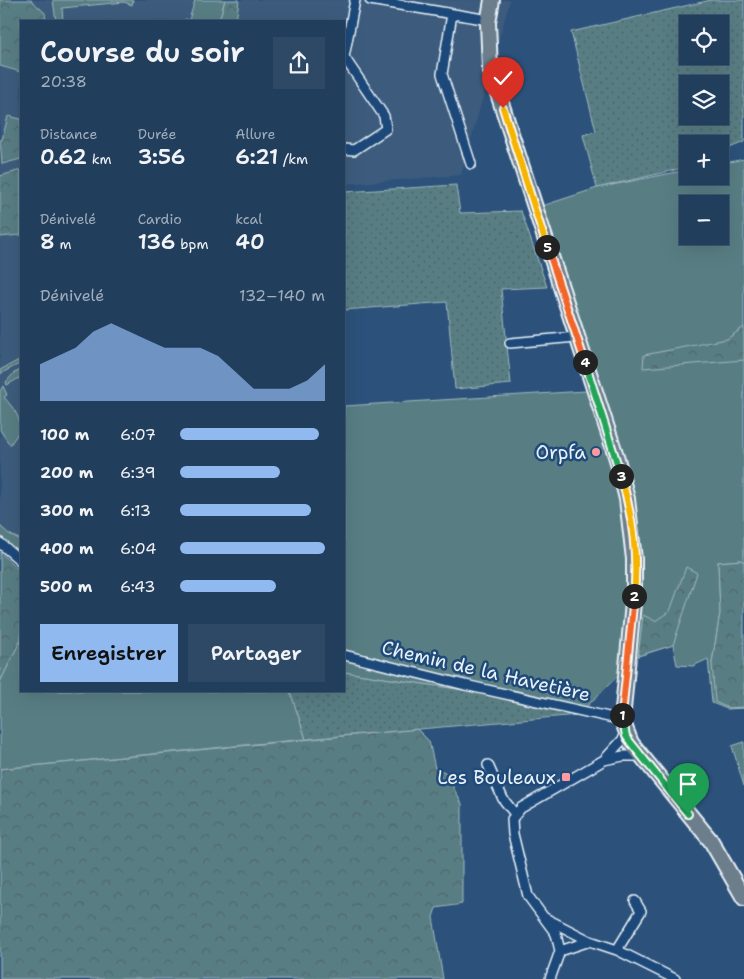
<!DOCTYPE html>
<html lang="fr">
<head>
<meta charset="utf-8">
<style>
	:root { --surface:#213e5c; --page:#2d4965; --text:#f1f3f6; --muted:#a2aebb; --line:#3e5772; --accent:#90b9f0 }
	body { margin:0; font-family:"Shantell Sans",sans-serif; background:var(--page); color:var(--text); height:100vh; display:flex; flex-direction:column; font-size:19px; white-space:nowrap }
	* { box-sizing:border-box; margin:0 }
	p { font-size:16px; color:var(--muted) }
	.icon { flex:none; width:28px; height:28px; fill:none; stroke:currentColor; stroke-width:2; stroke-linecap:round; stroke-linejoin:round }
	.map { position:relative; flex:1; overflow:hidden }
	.sheet { position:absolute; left:20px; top:20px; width:325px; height:672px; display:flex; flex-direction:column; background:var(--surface); border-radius:0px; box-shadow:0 5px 20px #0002,0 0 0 1px var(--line) }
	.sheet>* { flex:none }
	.buttons { position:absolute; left:679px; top:15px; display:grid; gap:10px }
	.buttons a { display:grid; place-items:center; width:50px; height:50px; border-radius:0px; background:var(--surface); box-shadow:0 5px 20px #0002,0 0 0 1px var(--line); font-size:25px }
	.pin { position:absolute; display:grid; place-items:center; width:42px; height:42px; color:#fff; margin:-51px -21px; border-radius:50% 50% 50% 0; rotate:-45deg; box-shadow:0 0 5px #0007 }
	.pin .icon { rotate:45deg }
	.km { position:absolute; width:25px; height:25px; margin:-12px; border-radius:50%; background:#222; color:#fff; font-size:14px; line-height:25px; text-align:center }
	.round { display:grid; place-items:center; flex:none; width:52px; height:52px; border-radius:0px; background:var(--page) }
	.head { display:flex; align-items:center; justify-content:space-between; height:85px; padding:0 20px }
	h1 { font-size:28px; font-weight:600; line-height:38px }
	.metrics { display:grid; grid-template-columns:repeat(3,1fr); gap:8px; height:85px; padding:5px 20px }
	.metrics div { display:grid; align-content:center }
	.metrics b { font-size:21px; font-weight:600 }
	.metrics small { font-size:14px; font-weight:400 }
	.metrics p { font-size:14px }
	.chart { height:140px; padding:10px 20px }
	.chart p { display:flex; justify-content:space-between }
	.chart svg { width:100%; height:90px; margin-top:5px; fill:var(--accent); opacity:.7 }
	.action { display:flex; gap:10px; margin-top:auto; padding:10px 20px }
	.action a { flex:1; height:58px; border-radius:0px; background:var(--accent); color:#111; font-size:20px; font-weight:600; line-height:58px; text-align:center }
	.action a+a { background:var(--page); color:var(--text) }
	ul { padding:0 20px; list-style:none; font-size:16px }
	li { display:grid; grid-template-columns:80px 60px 1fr; align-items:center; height:38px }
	li i { height:12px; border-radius:6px; background:var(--accent) }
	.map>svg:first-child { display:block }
</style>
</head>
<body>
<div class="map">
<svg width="744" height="979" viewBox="0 0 744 979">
	<defs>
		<pattern id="forest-crowns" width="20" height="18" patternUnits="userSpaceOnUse" patternTransform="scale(1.25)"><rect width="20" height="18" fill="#597e84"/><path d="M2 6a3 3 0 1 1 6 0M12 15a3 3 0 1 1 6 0" fill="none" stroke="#50666a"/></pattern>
		<pattern id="garden-dots" width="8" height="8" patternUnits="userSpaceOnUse" patternTransform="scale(1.25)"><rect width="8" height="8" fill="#597e84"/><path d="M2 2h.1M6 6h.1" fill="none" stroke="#50666a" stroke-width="1.8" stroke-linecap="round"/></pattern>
	</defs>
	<rect width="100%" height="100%" fill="#2c527b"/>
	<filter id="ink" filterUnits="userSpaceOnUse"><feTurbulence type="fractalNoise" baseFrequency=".02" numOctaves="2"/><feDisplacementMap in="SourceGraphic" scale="10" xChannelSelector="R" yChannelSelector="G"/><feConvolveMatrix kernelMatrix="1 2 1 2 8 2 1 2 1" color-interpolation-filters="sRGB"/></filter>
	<g filter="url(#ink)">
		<path fill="#3c5b7d" d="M0,0H510L461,175L344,184V21H21V550L11,553L0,542Z"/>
		<path fill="#597e84" stroke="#a0b8be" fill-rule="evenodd" d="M53,0H133L132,5L124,2L62,8L63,21H56Z
			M195,0H225L219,21H184L185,19L189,20Z
			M744,159V562L741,560L718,562L720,613L712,663L727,708H744L727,709L712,703L708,659L693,666L677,665L673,645L638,656L582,711L556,704L344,672V406L602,390L542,206L597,188L687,170L688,176H720V164ZM688,204H720V236H688Z
			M21,359V363L0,374V370Z
			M21,370V377L7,385L6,382L14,373Z
			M3,386L7,395L4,397C15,410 21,417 21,435L18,433L10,445L0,430V391Z
			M0,526L9,534L21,540V556L0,535Z
			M21,639V691H290L306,739L0,769V682Z
			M744,742V786L732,746Z"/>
		<path fill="url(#forest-crowns)" stroke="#a0b8be" d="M0,0H31L45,13L46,21H21V72L0,66Z
			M225,0H239L236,21H219Z
			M8,116L21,119V159L2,164L0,140H2Z
			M21,170V235L0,237V176Z
			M744,327V360L643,368L644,355L727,339Z
			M0,552L21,572V639L0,682Z
			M741,560L744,562V707L728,708L715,702L712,663L720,613L718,562Z
			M686,567L697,573L673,645L638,656L643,615L655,621L670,611Z
			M417,729L429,741L435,768L445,772L462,804V904L436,908L433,917L443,979H0V769Z"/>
		<path fill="url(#garden-dots)" stroke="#a0b8be" fill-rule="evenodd" d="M711,0H744V142L720,152V144H688L687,165L675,170L597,188L583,135L596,131L571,32ZM688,24H720V56H688ZM688,84H720V116H688Z
			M456,185L460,213L521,211L547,287L501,289L511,384L455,389L447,302L344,310V192Z
			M344,672L556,704L582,711L578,715L306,739L290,691H344Z"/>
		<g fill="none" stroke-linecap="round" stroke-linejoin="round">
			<defs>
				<path id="street" d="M370,0L489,20
					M452,14L442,74L471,164
					M344,149L354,150L386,129L384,116L344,57L355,0
					M510,343L576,337
					M0,543L21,561
					M344,655L465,685L622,720
					M604,760L623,756H642
					M488,765L503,799L515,814
					M545,918L590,941L617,950L675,979
					M617,950L641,911L635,901
					M560,951L556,934L528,896L513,834L512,819L521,808L604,760L626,736
					M560,951L590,941
					M550,979L560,951"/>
				<path id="primary" d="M492,0L488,23L490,69L617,459L627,499L634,559V592L622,720L631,743L711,841L744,898"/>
			</defs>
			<use href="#street" stroke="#e8f1f8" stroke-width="12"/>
			<use href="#primary" stroke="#e8f1f8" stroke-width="18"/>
			<use href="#street" stroke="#1f4a7a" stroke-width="9"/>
			<use href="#primary" stroke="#6c7d8b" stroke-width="14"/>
		</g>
	</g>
	<g fill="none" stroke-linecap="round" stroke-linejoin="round" filter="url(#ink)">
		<defs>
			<path id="split-1" d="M622,715L626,736L631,743L688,814"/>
			<path id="split-2" d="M622,715L634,596"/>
			<path id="split-3" d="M621,476C632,514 638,557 634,596"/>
			<path id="split-4" d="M585,362L621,476"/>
			<path id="split-5" d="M547,247L585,362"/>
			<path id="split-6" d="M503,108L547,247"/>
		</defs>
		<use href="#split-1" stroke="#fff" stroke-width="10"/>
		<use href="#split-2" stroke="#fff" stroke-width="10"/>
		<use href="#split-3" stroke="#fff" stroke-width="10"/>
		<use href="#split-4" stroke="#fff" stroke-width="10"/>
		<use href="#split-5" stroke="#fff" stroke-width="10"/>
		<use href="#split-6" stroke="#fff" stroke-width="10"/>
		<use href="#split-1" stroke="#22a559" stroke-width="6"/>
		<use href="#split-2" stroke="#f0652b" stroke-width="6"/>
		<use href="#split-3" stroke="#f5b400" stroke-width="6"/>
		<use href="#split-4" stroke="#22a559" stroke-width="6"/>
		<use href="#split-5" stroke="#f0652b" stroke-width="6"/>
		<use href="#split-6" stroke="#f5b400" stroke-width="6"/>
	</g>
	<g fill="#ff9aa2" stroke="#1f4a7a" stroke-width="2">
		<circle cx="596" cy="452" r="5"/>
		<rect x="561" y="772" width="10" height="10" rx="2.5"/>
	</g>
	<g text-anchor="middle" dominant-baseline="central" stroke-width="5" stroke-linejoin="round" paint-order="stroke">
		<g font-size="19" fill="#e8f1f8" stroke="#1f4a7a" text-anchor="end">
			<text x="586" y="452">Orpfa</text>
			<text x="556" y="777">Les Bouleaux</text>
		</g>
		<g font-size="19" fill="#e8f1f8" stroke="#1f4a7a">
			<text transform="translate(486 671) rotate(13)">Chemin de la Havetière</text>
		</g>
	</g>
</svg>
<div class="buttons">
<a><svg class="icon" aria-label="locate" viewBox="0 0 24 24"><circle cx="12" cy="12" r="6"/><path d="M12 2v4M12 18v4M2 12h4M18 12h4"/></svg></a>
<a><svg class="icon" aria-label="layers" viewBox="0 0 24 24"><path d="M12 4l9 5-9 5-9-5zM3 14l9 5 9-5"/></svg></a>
<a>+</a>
<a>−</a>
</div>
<div class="pin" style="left:688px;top:814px;background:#1e9e55"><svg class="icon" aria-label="arrive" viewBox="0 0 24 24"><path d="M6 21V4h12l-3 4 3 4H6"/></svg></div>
<div class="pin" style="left:503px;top:108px;background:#d93025"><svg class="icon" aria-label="check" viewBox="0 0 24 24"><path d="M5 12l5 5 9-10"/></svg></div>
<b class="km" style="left:622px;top:715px">1</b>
<b class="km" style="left:634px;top:596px">2</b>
<b class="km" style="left:621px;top:476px">3</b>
<b class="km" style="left:585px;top:362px">4</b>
<b class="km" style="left:547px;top:247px">5</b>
<section class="sheet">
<div class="head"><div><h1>Course du soir</h1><p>20:38</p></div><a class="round"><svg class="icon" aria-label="share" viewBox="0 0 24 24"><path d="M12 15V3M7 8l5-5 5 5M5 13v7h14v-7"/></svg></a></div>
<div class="metrics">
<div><p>Distance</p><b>0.62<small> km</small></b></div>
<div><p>Durée</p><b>3:56</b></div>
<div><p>Allure</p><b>6:21<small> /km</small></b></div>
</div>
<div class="metrics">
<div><p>Dénivelé</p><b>8<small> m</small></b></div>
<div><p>Cardio</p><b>136<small> bpm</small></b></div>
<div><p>kcal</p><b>40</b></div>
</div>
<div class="chart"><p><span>Dénivelé</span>132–140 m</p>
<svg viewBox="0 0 160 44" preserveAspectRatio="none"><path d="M0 44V26L10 22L20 18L30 10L40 6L50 10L60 14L70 18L80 18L90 18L100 22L110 30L120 38L130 38L140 38L150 34L160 26V44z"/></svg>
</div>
<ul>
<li><b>100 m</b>6:07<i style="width:96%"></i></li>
<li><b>200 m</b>6:39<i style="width:69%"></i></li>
<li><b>300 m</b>6:13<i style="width:90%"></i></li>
<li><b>400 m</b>6:04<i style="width:100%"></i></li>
<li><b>500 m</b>6:43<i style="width:66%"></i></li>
</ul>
<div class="action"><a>Enregistrer</a><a>Partager</a></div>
</section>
</div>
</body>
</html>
